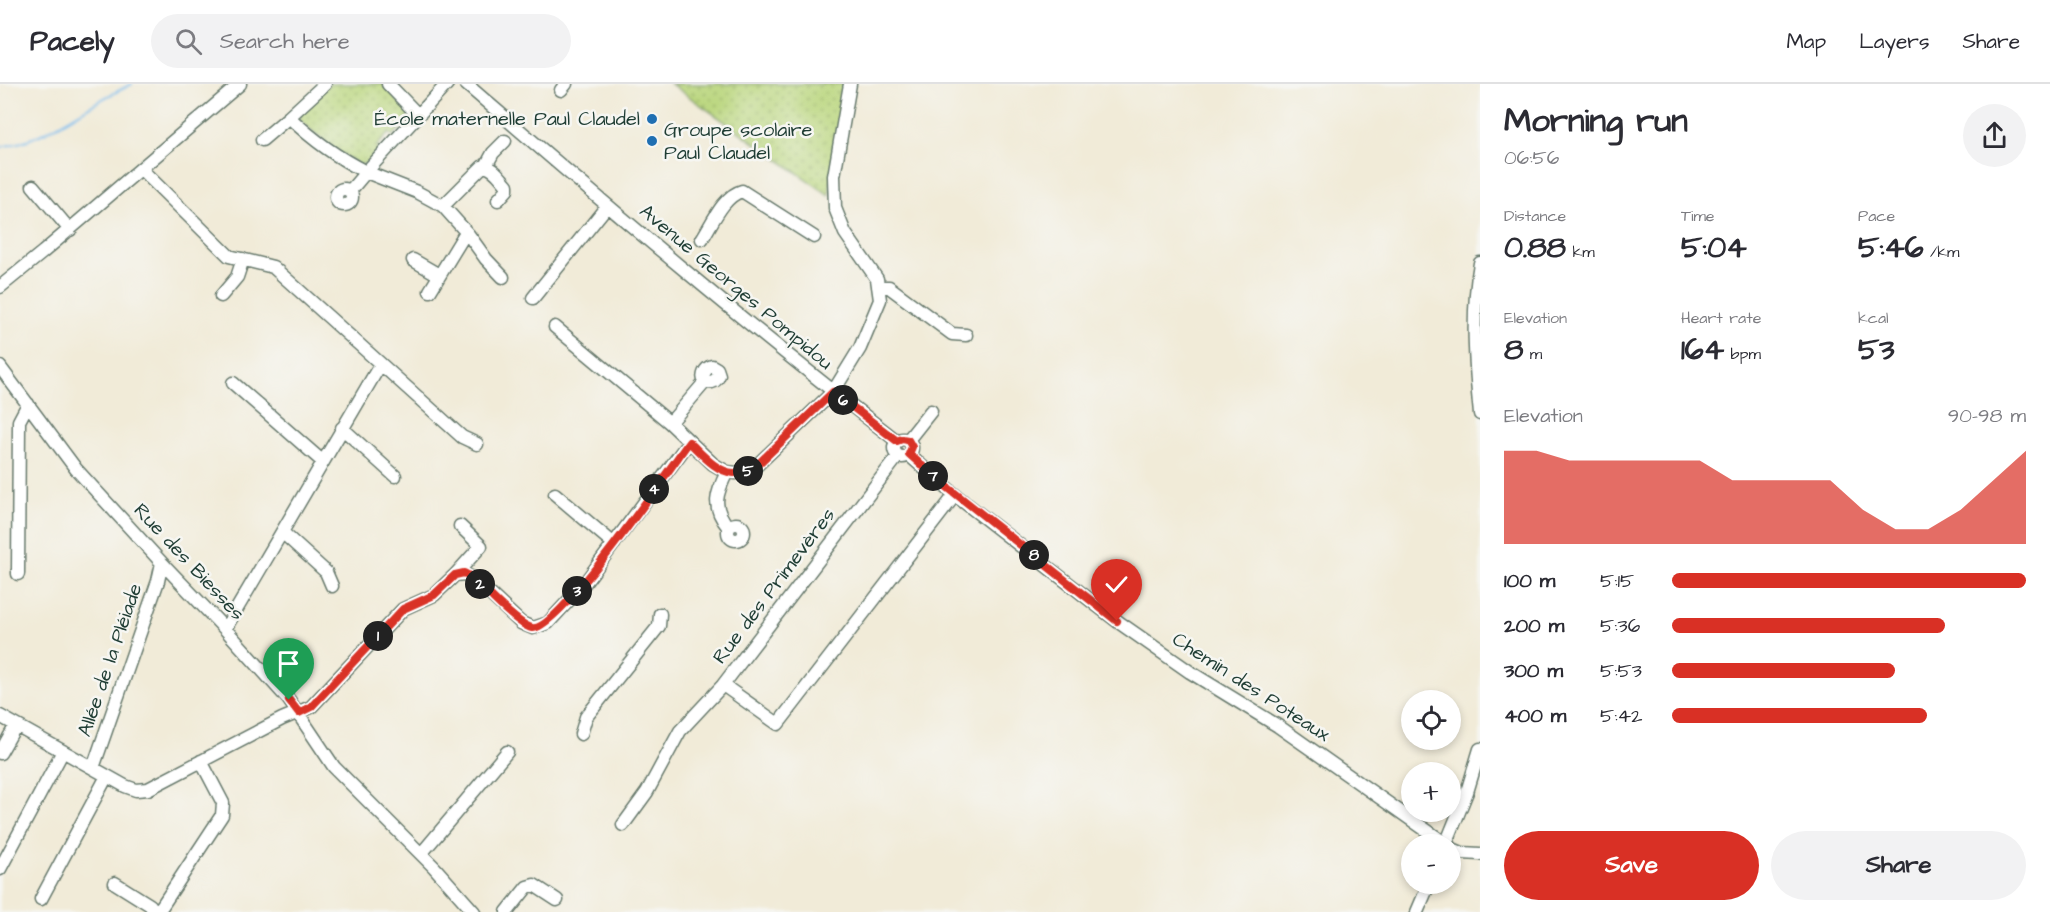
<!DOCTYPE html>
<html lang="en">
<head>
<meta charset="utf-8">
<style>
	:root { --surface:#fff; --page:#f2f2f3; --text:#2b2b33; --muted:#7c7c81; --line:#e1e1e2; --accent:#d93025 }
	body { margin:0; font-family:"Architects Daughter",sans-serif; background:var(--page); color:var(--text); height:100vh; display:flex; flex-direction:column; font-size:22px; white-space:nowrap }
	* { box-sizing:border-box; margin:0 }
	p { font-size:20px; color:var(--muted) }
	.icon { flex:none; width:33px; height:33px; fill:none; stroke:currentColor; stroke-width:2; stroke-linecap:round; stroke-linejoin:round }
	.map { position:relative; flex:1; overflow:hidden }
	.panel { display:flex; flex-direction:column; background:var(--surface); width:570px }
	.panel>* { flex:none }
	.buttons { position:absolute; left:1401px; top:606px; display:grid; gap:12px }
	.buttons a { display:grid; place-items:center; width:60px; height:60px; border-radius:50%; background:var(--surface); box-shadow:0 3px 9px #0003; font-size:30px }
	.pin { position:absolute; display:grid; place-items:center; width:51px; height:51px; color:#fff; margin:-62px -26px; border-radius:50% 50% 50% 0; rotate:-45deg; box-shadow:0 0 6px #0007 }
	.pin .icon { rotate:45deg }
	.km { position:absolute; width:30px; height:30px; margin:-15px; border-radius:50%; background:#222; color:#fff; font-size:16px; line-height:30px; text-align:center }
	.round { display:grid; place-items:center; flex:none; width:63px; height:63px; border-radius:32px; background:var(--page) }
	.headline { display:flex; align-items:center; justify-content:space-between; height:102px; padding:0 24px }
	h1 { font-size:33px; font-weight:700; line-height:45px }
	.metrics { display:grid; grid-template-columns:repeat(3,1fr); gap:9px; height:102px; padding:6px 24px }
	.metrics div { display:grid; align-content:center }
	.metrics b { font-size:30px; font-weight:700 }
	.metrics small { font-size:16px; font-weight:400 }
	.metrics p { font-size:16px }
	.chart { height:168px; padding:12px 24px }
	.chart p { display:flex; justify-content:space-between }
	.chart svg { width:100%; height:108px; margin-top:6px; fill:var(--accent); opacity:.7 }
	.primary-button { display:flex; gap:12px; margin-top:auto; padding:12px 24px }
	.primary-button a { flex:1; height:69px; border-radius:36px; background:var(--accent); color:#fff; font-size:24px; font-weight:700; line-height:69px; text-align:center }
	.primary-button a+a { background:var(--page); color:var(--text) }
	ul { padding:0 24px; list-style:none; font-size:20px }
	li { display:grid; grid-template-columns:96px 72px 1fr; align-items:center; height:45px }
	li i { height:15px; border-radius:8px; background:var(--accent) }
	header { display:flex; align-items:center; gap:36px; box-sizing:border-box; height:84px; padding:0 30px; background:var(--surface); border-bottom:2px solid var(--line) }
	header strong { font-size:28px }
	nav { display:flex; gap:33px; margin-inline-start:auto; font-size:21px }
	.search { width:420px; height:54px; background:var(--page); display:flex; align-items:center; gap:15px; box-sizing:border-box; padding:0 21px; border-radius:33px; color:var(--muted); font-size:22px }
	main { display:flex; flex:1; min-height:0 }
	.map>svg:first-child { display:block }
</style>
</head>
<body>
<header>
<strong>Pacely</strong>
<div class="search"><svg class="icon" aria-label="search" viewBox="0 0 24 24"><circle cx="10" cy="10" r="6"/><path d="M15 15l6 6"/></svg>Search here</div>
<nav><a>Map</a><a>Layers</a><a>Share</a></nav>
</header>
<main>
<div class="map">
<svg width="1480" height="828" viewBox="0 0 1480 828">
	<defs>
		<pattern id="grass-dots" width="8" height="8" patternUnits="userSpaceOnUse" patternTransform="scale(1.5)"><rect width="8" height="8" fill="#b9d67c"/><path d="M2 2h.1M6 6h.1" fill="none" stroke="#96af66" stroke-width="1.8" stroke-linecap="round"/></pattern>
	</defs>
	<rect width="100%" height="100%" fill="#f6f6f2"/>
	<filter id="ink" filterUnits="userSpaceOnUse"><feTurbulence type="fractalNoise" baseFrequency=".0167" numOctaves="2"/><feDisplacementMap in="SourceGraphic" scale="12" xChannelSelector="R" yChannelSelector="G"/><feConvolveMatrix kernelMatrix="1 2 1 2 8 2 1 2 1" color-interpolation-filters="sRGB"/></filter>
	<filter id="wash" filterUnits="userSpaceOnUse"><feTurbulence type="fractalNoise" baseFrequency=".008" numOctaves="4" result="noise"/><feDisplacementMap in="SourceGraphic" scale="24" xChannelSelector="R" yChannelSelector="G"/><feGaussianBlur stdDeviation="1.35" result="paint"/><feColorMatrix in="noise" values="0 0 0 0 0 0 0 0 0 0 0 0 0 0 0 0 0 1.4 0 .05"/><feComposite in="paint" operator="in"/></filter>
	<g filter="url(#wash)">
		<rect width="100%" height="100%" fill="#f1ebd8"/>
		<path fill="url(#grass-dots)" stroke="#6c8a58" stroke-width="1.5" d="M329,0H383L409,30L408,36L393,52L389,49L377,62L380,66L366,79L360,81L341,70L300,37L301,26Z
			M671,0H846L829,111Z"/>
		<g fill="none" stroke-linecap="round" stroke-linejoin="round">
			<path stroke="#7be" stroke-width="2" d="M0,63C36,58 63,38 94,20C106,12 119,7 132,0"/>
		</g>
	</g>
	<g filter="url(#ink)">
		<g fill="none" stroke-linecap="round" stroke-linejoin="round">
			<defs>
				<path id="minor" d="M325,0L289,33C313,56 336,73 366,88L350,107
					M388,0L418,31
					M447,0L366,88L417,108L443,122L468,150L486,175L503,193
					M466,0C607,122 749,243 897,357
					M561,6L566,0
					M262,56L289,33
					M486,82L493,69L505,57
					M141,85L229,172L273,183L462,353L477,360
					M33,102L70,146
					M336 113a8 8 0 1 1 16 0a8 8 0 1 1-16 0Z
					M443,122L482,83C493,81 500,94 507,101V106L498,116
					M702,155C712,140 723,112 742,107L814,153
					M413,176L439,191
					M1480,179C1471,228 1475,281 1480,330
					M0,203L43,168L240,0
					M878,203H889L952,250L966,251
					M430,207L466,148
					M221,212L237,193L243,175
					M533,214L607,122
					M555,243L670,339L713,380L727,388L736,389L753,385L833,308L860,264L880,216L877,195L845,149L835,124L834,92L850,0
					M0,283L76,385L162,479L225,545L289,616L334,683L434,783L474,828
					M233,299L322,377
					M670,339L705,298C712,299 717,297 719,291L717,285L712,282C705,284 701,292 705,298
					M342,344L395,392
					M894 364a9 9 0 1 1 18 0a9 9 0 1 1-18 0Z
					M908,356L931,327
					M909,371L955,411L1117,537L1190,588L1278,642L1446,760
					M898,372L723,601L778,640L955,411
					M727,388C716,410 711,423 729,444
					M555,410L614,460
					M728 448a8 8 0 1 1 16 0a8 8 0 1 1-16 0Z
					M282,448L326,488L332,502
					M18,490L19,337L28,320
					M455,491L481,462L460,442
					M225,545L380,281
					M0,632L125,702L136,706L148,705L282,635L311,623L403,525L434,511L455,491L464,490L473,494L521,539L533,544L548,539L584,500L689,358
					M581,650L586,633L659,542L660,530
					M0,669L16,641
					M93,684L158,497L162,479
					M623,741L647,708L680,647L723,601
					M1446,760L1467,708L1480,665
					M1450,764L1462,769L1480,770
					M421,770L507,668
					M0,785L63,667
					M115,799L150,821L155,828
					M41,815L107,692
					M155,828L162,822L222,731L223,719L201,677
					M507,828L527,803L534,801L557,816
					M1417,828L1429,800"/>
			</defs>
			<use href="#minor" stroke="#687a6d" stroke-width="15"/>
			<use href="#minor" stroke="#fff" stroke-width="12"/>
		</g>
	</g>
	<g fill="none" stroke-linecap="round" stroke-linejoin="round" filter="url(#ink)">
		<defs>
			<path id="route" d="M289,616L299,629L311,623L403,525L434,511L455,491L464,489L473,494C484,505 519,542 532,544C557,549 670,384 689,358C701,369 716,388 734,389C740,389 747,387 753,385L833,308L897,357L902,355L908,356L912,363L909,370L937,395L1117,537"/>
		</defs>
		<use href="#route" stroke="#fff" stroke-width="12"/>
		<use href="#route" stroke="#d93025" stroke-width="8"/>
	</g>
	<g fill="#1f6fb2" stroke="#f6f6f2" stroke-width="2">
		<circle cx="652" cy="35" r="6"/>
		<circle cx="652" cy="57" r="6"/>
	</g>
	<g text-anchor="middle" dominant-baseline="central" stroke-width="5" stroke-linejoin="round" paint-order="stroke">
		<g font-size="20" fill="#1f3d34" stroke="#f6f6f2" text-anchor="end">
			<text x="640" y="35">École maternelle Paul Claudel</text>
			<text x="664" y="46" text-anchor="start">Groupe scolaire<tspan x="664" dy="23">Paul Claudel</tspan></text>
		</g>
		<g font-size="20" fill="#1f3d34" stroke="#f6f6f2">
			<text transform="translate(736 203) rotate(40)">Avenue Georges Pompidou</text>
			<text transform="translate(189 478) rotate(47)">Rue des Biesses</text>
			<text transform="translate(774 502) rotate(-53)">Rue des Primevères</text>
			<text transform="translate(110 576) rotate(-71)">Allée de la Pléiade</text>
			<text transform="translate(1251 603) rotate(33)">Chemin des Poteaux</text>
		</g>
	</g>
</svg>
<div class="buttons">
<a><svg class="icon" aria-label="locate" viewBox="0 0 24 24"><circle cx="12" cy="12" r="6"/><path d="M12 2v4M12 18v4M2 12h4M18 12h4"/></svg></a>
<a>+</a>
<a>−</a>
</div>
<div class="pin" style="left:289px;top:616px;background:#1e9e55"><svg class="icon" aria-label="arrive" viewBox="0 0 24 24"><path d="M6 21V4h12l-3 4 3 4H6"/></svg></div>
<div class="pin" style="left:1117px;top:537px;background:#d93025"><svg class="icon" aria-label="check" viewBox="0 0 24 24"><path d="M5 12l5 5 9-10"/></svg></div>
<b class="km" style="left:378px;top:552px">1</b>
<b class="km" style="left:480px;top:500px">2</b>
<b class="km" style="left:577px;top:507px">3</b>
<b class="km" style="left:654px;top:405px">4</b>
<b class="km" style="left:748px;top:387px">5</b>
<b class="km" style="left:843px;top:316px">6</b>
<b class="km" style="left:933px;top:392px">7</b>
<b class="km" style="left:1034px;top:471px">8</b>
</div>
<section class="panel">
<div class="headline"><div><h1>Morning run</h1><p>06:56</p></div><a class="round"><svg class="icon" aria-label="share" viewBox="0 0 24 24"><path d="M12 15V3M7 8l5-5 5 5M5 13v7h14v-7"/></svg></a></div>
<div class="metrics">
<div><p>Distance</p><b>0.88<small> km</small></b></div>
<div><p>Time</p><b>5:04</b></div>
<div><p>Pace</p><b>5:46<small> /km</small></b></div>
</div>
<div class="metrics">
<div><p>Elevation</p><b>8<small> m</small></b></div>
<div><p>Heart rate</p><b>164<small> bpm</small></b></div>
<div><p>kcal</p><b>53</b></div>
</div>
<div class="chart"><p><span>Elevation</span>90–98 m</p>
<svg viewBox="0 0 160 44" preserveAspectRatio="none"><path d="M0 44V6L10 6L20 10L30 10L40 10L50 10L60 10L70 18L80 18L90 18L100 18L110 30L120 38L130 38L140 30L150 18L160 6V44z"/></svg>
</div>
<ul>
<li><b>100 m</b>5:15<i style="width:100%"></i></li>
<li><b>200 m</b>5:36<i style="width:77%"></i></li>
<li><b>300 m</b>5:53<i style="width:63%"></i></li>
<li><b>400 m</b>5:42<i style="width:72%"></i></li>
</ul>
<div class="primary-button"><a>Save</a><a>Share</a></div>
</section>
</main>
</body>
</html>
